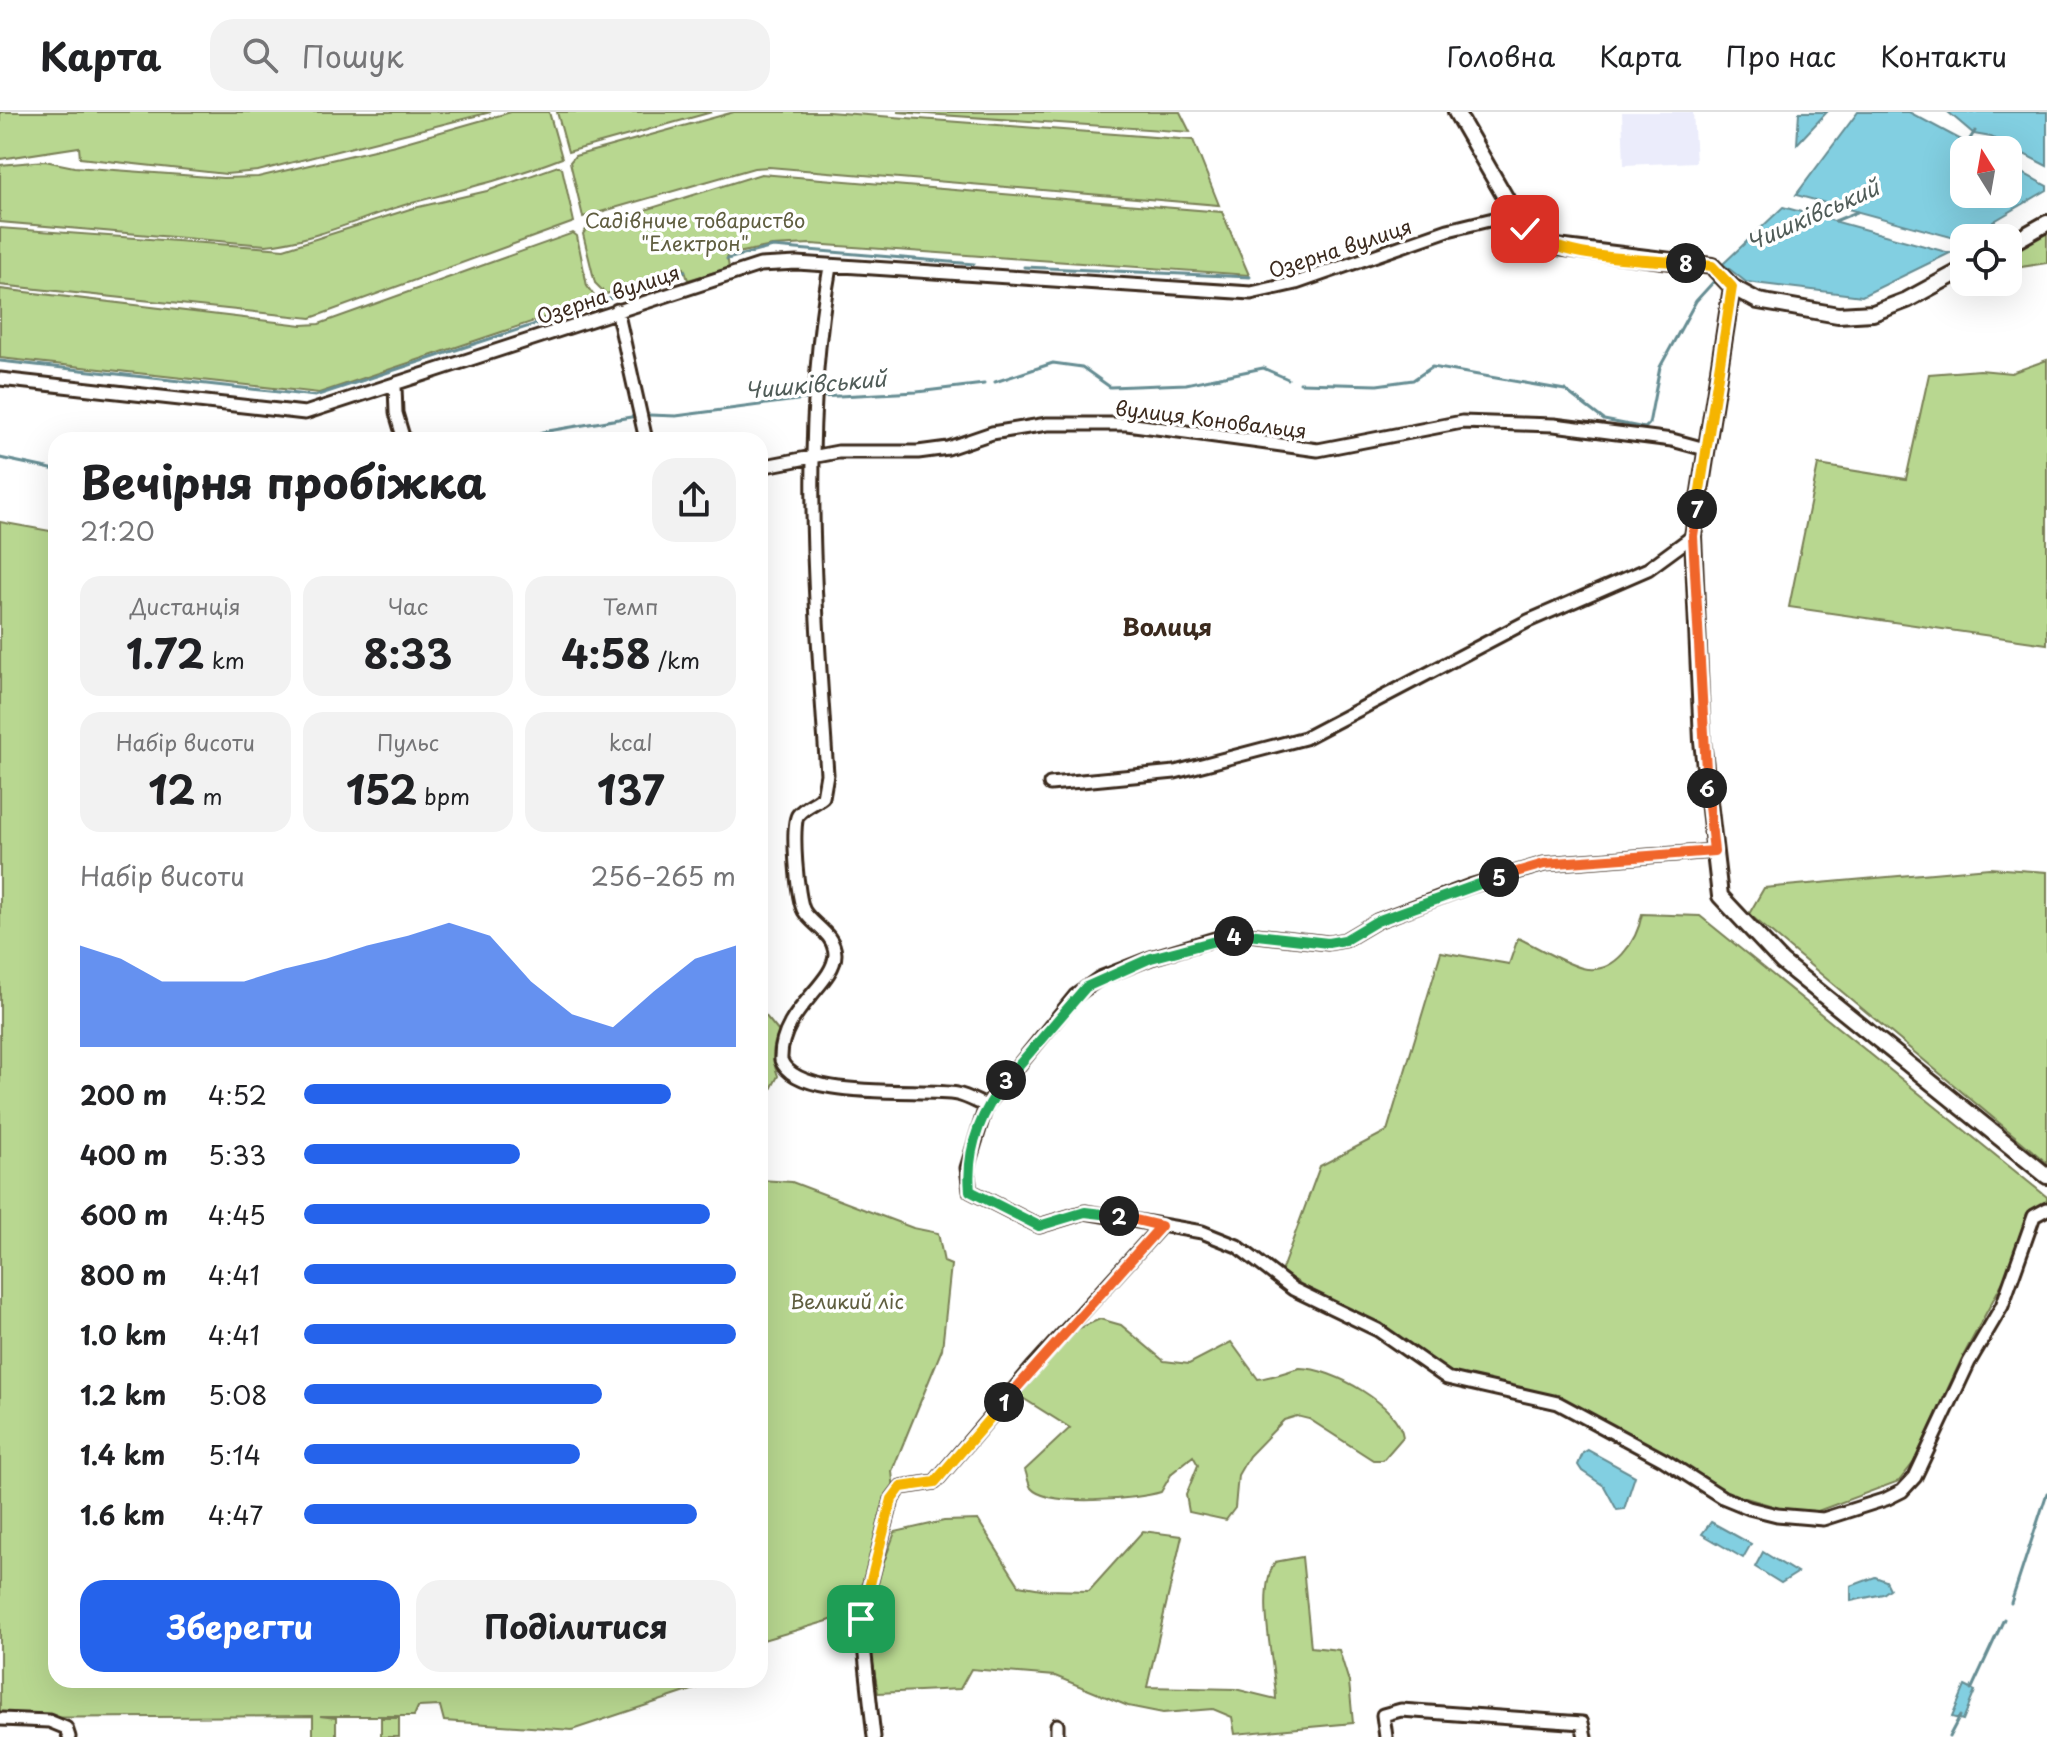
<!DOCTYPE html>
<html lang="uk">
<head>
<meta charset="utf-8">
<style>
	:root { --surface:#fff; --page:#f2f2f2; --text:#202124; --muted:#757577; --line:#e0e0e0; --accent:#2563eb }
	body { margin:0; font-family:"Playpen Sans",sans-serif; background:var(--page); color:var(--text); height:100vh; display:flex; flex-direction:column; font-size:30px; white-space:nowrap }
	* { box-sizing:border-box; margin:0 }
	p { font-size:26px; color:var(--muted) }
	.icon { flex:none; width:44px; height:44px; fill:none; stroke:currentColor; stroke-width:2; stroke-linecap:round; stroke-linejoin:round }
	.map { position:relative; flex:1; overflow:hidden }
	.sheet { position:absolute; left:48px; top:320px; width:720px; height:1256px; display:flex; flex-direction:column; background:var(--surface); border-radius:24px; box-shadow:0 8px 32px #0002 }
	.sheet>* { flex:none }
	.needle { width:52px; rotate:349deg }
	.fabs { position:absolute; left:1950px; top:24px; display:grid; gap:16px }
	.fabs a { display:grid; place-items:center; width:72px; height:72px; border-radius:16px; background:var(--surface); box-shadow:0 8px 32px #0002; font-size:40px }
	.pin { position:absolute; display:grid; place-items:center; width:68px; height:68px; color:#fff; margin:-34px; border-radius:16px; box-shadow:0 4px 12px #0006 }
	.km { position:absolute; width:40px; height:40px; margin:-20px; border-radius:50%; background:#222; color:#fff; font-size:22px; line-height:40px; text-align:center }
	.round { display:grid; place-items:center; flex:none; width:84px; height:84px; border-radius:24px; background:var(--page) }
	.headline { display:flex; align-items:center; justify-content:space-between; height:136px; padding:0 32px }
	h1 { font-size:44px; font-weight:700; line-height:60px }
	.metrics { display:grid; grid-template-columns:repeat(3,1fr); gap:12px; height:136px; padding:8px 32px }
	.metrics div { display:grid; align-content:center; border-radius:20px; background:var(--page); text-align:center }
	.metrics b { font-size:40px; font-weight:700 }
	.metrics small { font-size:22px; font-weight:400 }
	.metrics p { font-size:22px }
	.chart { height:224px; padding:16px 32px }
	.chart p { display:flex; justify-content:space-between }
	.chart svg { width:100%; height:144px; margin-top:8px; fill:var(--accent); opacity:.7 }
	.primary-button { display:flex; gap:16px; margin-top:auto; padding:16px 32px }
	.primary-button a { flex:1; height:92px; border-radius:24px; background:var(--accent); color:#fff; font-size:32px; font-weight:700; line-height:92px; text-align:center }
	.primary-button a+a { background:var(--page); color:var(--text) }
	ul { padding:0 32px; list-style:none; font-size:26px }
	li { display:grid; grid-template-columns:128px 96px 1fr; align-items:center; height:60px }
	li i { height:20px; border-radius:10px; background:var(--accent) }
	header { display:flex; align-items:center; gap:48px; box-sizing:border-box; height:112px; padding:0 40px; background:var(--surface); border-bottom:2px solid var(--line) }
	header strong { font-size:38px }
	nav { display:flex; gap:44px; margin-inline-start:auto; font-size:28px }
	.search { width:560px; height:72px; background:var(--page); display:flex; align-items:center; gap:20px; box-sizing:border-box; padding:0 28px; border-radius:24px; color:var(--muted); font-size:30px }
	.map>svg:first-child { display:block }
</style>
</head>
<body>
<header>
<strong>Карта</strong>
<div class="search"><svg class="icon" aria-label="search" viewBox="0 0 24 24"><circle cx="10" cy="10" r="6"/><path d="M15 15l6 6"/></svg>Пошук</div>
<nav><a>Головна</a><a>Карта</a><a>Про нас</a><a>Контакти</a></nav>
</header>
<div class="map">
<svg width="2047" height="1625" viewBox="0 0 2047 1625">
	<rect width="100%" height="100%" fill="#fff"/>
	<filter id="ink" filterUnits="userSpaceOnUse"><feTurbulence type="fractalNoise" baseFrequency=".0125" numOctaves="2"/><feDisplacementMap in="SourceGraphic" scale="16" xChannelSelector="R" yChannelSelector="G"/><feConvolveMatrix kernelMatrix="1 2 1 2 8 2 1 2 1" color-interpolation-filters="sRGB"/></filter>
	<g filter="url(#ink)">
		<path fill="#ebecfb" d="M1622,0H1693L1696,50L1624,53Z"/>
		<path fill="#b8d790" stroke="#7a8057" stroke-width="2" d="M0,0H491L258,59L226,62L80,46L79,35L0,47Z
			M511,0H549L562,46C511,66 460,78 408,92C360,106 316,128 266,133L0,110V53L45,49L74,55L223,66L258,65L395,33Z
			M557,0H712L568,40Z
			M734,0H828L1193,28L1219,93L769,55L754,56L583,105L570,50L575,44Z
			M897,0H1180L1190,20Z
			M558,54L562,56L574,110L311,206L0,173V116L284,137L410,97L487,79Z
			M761,62L1222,100L1249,163L811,132L772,134L727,143L729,156L688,168L684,156L606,182L595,171L583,122L587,116Z
			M2047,120V151L2008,157V139Z
			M573,121L577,124L587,174L597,188L319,281L0,246V177L302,213L319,212Z
			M2047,248V532L1789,495L1818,353L1906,367L1929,262L1980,258L2011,261Z
			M0,410L56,420V1568H722L572,1618L444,1609L440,1594L418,1595L414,1604H320L336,1606V1625H313V1604L0,1606Z
			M1989,756L2047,760V1051L1749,802L1764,776Z
			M1642,802L1700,804L2047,1085V1090L2027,1101L2008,1160L1961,1248L1914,1350L1899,1369L1815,1400L1783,1397L1719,1378L1667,1342L1559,1290L1448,1259L1281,1160L1320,1054L1387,1019L1441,840L1509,852L1518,826C1538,835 1561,850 1582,856C1615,864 1637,829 1642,802Z
			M760,897L779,920C771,936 772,948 778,964L760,998Z
			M760,1068L792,1070L913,1116L938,1121L944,1150L951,1153L942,1237L892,1359L894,1379L855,1492L831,1508L760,1529Z
			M1100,1207L1121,1213L1164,1249L1189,1252L1231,1230L1258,1267C1270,1266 1294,1257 1300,1256C1332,1256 1399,1293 1403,1325L1383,1348H1373L1309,1307L1297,1304L1284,1308L1249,1344L1238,1363L1235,1396L1226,1408L1189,1400L1186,1383L1198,1353L1193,1344L1172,1361L1161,1380C1138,1387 1048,1396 1031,1376C1028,1371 1027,1363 1025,1358L1070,1316L1018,1283L1073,1219Z
			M978,1408L1019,1473L1047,1478L1089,1479L1143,1419L1182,1424L1147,1575L1235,1577L1276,1587C1275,1551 1255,1481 1275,1450L1302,1445L1311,1535L1339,1538L1349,1570L1353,1611L1235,1622L1232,1605L1213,1597L1163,1601L1128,1594L1055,1564L971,1557L960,1577L878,1581L867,1516L869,1491L895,1420L944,1409Z
			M381,1606H399V1625H381Z"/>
		<path fill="#82cfe1" stroke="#668d93" stroke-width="2" d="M1799,0H1827L1797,32Z
			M1858,0H1909L1980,38H1964V82H2008V53L2047,74V78L1962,128L1796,83Z
			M1948,0H2047V54L1991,25L1974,22Z
			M1783,95L1950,141L1862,184L1746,170L1723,152Z
			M1588,1338L1635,1364L1624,1397L1617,1398L1604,1374L1582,1359L1578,1353L1583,1341Z
			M1711,1410L1751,1432L1743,1446L1702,1422Z
			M1763,1440L1797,1461L1781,1471L1755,1455Z
			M1875,1465L1886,1469L1890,1477L1883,1482L1851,1489V1474Z
			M1965,1574L1975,1579L1963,1608L1952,1605Z"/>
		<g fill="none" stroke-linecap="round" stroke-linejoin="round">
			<path stroke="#668d93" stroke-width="3" d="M1966,33L1975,19
				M1835,109L1857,100
				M727,147L773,135L974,152
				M1024,155L1250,165
				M609,187L685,159
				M0,249L315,284L600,191
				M995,270L1053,251L1082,255L1110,275L1186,272L1263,256L1288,267
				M1300,271L1377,273L1413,268L1432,255L1565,278L1604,308L1645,316L1649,312L1660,255L1696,189L1717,166
				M819,285L917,280L984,272
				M649,303L676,304L812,286
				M533,328L542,320L637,304
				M0,346L56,358
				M2011,1491L2047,1381
				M1971,1578L2004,1507
				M1949,1625L1960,1604"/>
			<defs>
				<path id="minor" d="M830,155C800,319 816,497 827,662L823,685C816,691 804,695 798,703C791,712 797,787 804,799C813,814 834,821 835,842C835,872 779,899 781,948C796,989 920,976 957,982C967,984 977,990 986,994
					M617,198L646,328
					M0,267L305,301L760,153L797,151L1251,181L1296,171L1448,118L1514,102
					M395,274L396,301L404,328
					M760,355L838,340H918L948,336L992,321L1047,312H1127L1318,338L1462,310L1554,313L1672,328L1705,337
					M1050,672L1175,660L1305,626L1528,509L1648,457L1693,424
					M1714,739L1544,752L1470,774L1377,809L1345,828L1328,831L1248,822L1215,827L1151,846L1100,866L1075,884L986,994L967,1056L970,1079L1039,1114L1085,1100L1202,1120L1237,1134L1293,1177L1378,1218L1447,1266L1558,1291L1664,1348L1722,1385L1749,1396L1777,1403L1823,1407L1886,1387L1902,1379L1915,1365L1969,1250L2002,1194L2034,1104L2047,1097
					M0,1607L49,1609L66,1616L69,1625
					M1057,1613V1625
					M874,1625L861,1507L892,1387L901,1375L935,1370L1032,1256L1161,1114
					M1386,1625L1383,1603L1401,1598L1582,1611L1585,1625"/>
				<path id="tertiary" d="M1456,0L1520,111L1549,134L1712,154L1732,175L1758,189L1838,203L1873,201L1907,188L1964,157
					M2008,133L2047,111
					M1732,175L1693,424L1702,629L1720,784L1782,850L2047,1064"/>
			</defs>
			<use href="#minor" stroke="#3b2a1e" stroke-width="17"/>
			<use href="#tertiary" stroke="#3b2a1e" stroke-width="20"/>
			<use href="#minor" stroke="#fff" stroke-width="11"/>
			<use href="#tertiary" stroke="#fff" stroke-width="14"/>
		</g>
	</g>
	<g fill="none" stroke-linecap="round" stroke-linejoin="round" filter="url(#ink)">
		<defs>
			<path id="split-1" d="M861,1507L892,1387L901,1375L935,1370L1004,1290"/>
			<path id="split-2" d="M1004,1290L1161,1114L1119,1104"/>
			<path id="split-3" d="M1006,968C981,1000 966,1038 970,1079L1039,1114L1085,1100L1119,1104"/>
			<path id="split-4" d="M1006,968L1086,875L1151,846L1234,824"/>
			<path id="split-5" d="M1234,824L1248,822L1328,831L1345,828L1377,809L1499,765"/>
			<path id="split-6" d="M1499,765L1544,752L1714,739L1707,676"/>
			<path id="split-7" d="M1697,397L1693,424L1707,676"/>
			<path id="split-8" d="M1686,151L1712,154L1732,175L1697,397"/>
			<path id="split-9" d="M1525,117C1559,149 1640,146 1686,151"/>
		</defs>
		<use href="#split-1" stroke="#fff" stroke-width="16"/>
		<use href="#split-2" stroke="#fff" stroke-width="16"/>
		<use href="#split-3" stroke="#fff" stroke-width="16"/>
		<use href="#split-4" stroke="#fff" stroke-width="16"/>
		<use href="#split-5" stroke="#fff" stroke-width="16"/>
		<use href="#split-6" stroke="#fff" stroke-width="16"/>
		<use href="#split-7" stroke="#fff" stroke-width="16"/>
		<use href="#split-8" stroke="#fff" stroke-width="16"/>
		<use href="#split-9" stroke="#fff" stroke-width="16"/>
		<use href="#split-1" stroke="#f5b400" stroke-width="10"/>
		<use href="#split-2" stroke="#f0652b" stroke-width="10"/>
		<use href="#split-3" stroke="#22a559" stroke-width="10"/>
		<use href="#split-4" stroke="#22a559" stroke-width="10"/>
		<use href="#split-5" stroke="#22a559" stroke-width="10"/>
		<use href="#split-6" stroke="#f0652b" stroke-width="10"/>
		<use href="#split-7" stroke="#f0652b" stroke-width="10"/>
		<use href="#split-8" stroke="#f5b400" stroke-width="10"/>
		<use href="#split-9" stroke="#f5b400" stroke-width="10"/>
	</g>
	<g text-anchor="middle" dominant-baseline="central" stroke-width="7" stroke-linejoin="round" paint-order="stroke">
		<g font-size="20" fill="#605e40" stroke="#fff">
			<text x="695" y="108">Садівниче товариство<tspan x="695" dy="23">"Електрон"</tspan></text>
			<text x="847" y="1189">Великий ліс</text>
		</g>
		<g font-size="20" fill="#3b2a1e" stroke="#fff">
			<text transform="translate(1340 136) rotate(-18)">Озерна вулиця</text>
			<text transform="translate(608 182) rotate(-18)">Озерна вулиця</text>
			<text transform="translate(1211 307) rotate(7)">вулиця Коновальця</text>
		</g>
		<g font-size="22" font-style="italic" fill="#505c58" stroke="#fff">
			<text transform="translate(1812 102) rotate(-24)">Чишківський</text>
			<text transform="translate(815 271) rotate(-5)">Чишківський</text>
		</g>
		<g font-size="24" font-weight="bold" fill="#3b2a1e" stroke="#fff">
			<text x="1167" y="514">Волиця</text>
		</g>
	</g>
</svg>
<div class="fabs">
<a><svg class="needle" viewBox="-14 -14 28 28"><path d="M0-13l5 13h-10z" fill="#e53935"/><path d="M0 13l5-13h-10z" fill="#757577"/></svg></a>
<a><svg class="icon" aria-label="locate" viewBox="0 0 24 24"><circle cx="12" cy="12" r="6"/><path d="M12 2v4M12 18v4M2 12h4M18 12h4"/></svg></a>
</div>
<div class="pin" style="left:861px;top:1507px;background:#1e9e55"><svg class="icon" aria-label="arrive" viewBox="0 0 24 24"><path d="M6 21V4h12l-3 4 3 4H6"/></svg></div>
<div class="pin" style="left:1525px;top:117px;background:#d93025"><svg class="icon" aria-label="check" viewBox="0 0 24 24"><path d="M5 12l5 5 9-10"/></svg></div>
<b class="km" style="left:1004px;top:1290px">1</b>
<b class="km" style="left:1119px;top:1104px">2</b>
<b class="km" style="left:1006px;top:968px">3</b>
<b class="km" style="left:1234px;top:824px">4</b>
<b class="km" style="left:1499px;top:765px">5</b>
<b class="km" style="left:1707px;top:676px">6</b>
<b class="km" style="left:1697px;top:397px">7</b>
<b class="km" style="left:1686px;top:151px">8</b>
<section class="sheet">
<div class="headline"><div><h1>Вечірня пробіжка</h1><p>21:20</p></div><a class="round"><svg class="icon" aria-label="share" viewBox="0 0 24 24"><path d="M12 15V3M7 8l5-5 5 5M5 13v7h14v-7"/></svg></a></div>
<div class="metrics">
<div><p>Дистанція</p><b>1.72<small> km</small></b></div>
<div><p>Час</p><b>8:33</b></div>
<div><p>Темп</p><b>4:58<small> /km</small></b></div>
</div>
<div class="metrics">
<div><p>Набір висоти</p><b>12<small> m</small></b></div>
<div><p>Пульс</p><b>152<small> bpm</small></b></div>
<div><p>kcal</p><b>137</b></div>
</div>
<div class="chart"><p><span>Набір висоти</span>256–265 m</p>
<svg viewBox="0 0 160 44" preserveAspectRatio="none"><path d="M0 44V13L10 17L20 24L30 24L40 24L50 20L60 17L70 13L80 10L90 6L100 10L110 24L120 34L130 38L140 27L150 17L160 13V44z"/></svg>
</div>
<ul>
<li><b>200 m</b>4:52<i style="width:85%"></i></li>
<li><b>400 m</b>5:33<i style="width:50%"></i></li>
<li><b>600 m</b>4:45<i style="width:94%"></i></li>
<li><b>800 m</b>4:41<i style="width:100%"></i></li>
<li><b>1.0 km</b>4:41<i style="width:100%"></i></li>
<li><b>1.2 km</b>5:08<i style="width:69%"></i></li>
<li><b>1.4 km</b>5:14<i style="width:64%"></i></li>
<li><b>1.6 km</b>4:47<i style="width:91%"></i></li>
</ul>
<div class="primary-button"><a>Зберегти</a><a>Поділитися</a></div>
</section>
</div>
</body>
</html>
